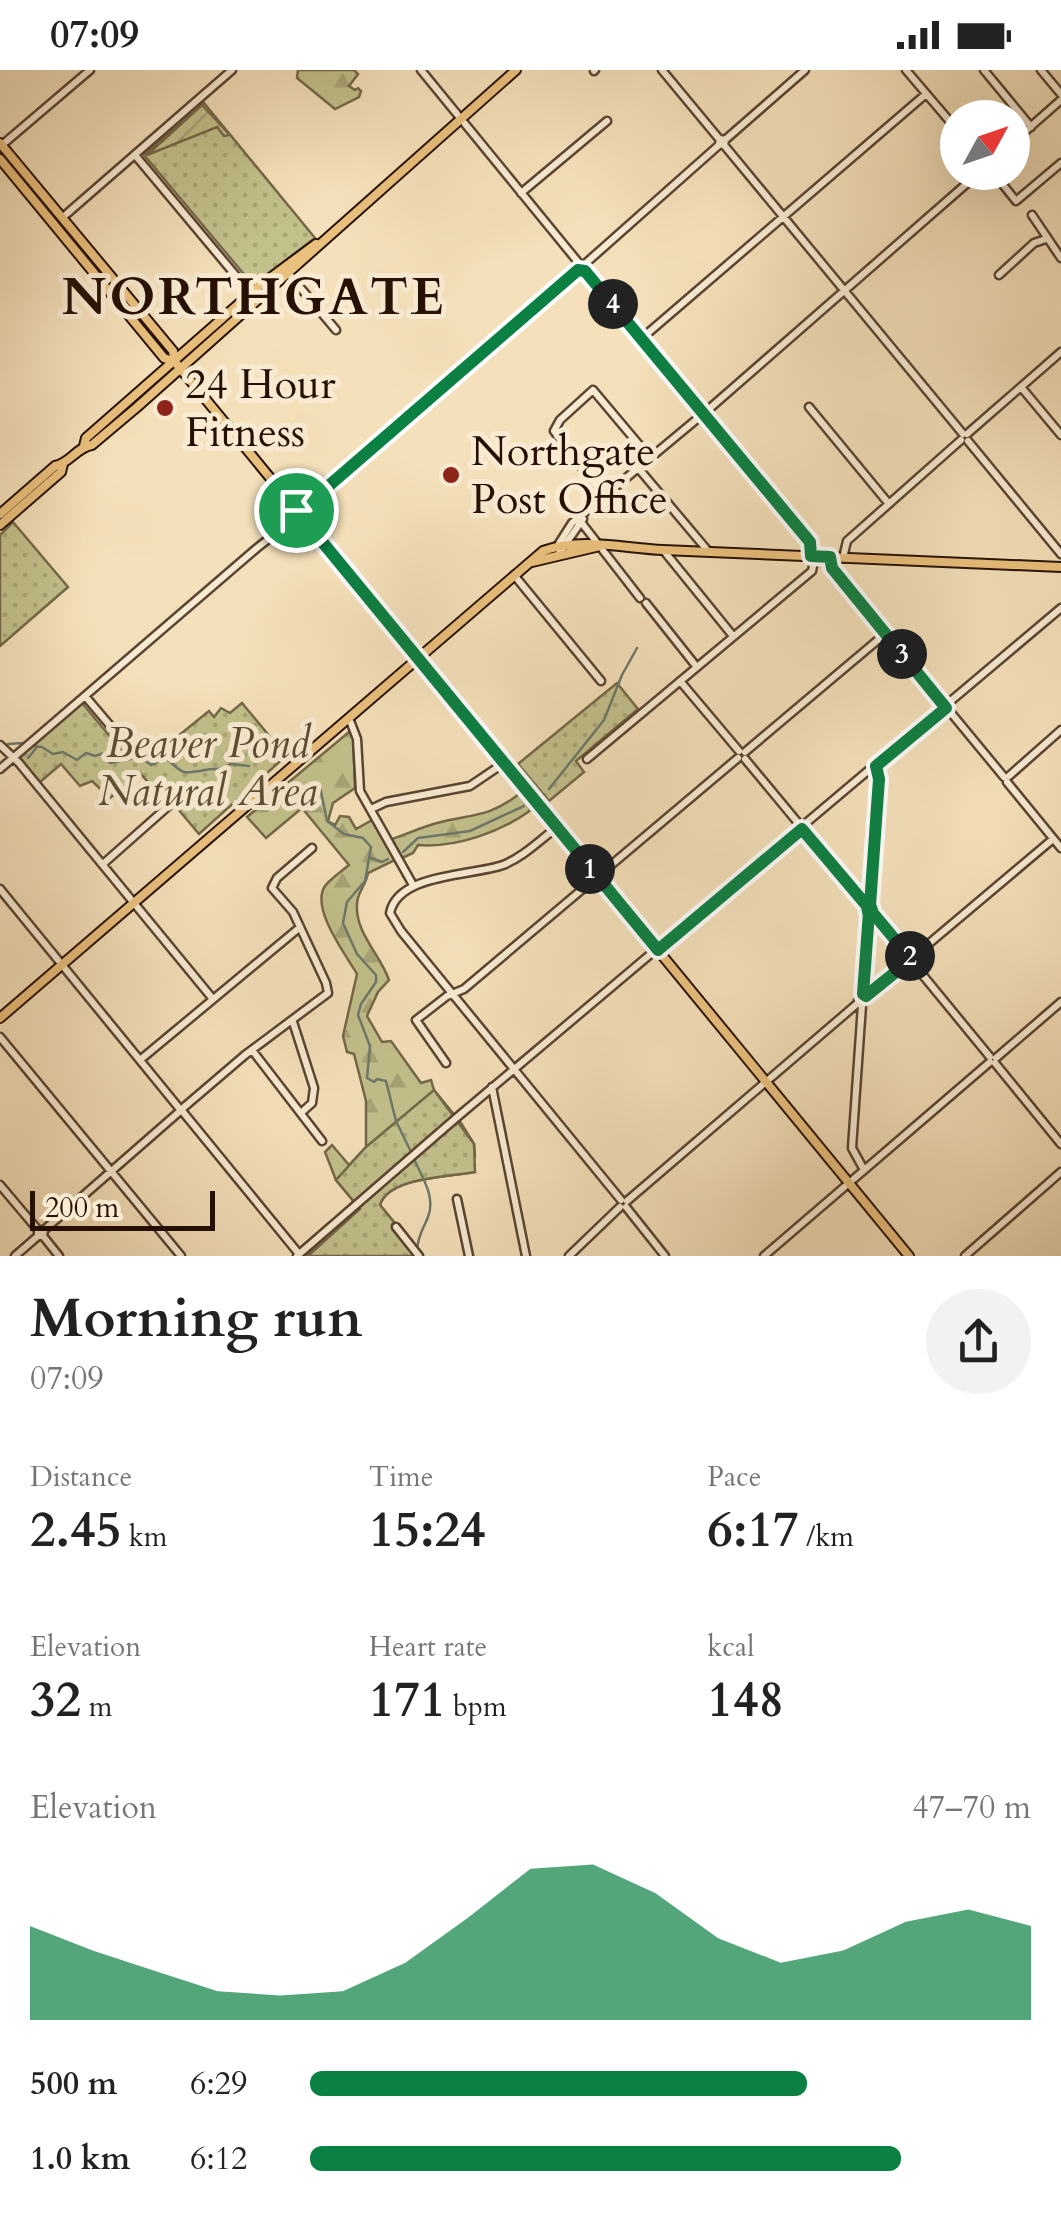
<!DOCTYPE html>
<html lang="en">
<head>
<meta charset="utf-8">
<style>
	:root { --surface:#fff; --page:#f2f2f2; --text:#222; --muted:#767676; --accent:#0b8043 }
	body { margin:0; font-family:Cardo,serif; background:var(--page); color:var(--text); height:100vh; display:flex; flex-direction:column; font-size:38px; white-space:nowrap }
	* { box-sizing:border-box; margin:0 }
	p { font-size:32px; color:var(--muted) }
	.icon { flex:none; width:55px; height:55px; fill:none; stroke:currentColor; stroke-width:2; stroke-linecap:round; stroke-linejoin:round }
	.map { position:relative; height:1186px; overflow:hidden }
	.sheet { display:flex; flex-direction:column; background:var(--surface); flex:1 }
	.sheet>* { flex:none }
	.needle { width:65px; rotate:50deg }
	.controls { position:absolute; left:940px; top:30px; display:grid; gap:20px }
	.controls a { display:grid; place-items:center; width:90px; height:90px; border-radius:50%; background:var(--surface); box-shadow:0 10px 40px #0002; font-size:50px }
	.scale { position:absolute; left:30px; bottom:25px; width:185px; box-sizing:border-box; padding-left:10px; border:5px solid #261004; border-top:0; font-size:28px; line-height:35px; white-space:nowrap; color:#261004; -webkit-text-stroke:8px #f8ebd2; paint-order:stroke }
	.pin { position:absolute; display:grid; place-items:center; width:85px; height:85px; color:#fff; margin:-42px; border:5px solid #fff; border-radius:50%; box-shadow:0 2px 10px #0007 }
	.km { position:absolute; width:50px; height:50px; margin:-25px; border-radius:50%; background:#222; color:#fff; font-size:28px; line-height:50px; text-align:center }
	.round { display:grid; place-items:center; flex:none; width:105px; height:105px; border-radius:52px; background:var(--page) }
	.overview { display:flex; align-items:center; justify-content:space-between; height:170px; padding:0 30px }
	h1 { font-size:55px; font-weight:700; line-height:75px }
	.figures { display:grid; grid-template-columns:repeat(3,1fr); gap:15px; height:170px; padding:10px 30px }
	.figures div { display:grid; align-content:center }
	.figures b { font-size:50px; font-weight:700 }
	.figures small { font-size:28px; font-weight:400 }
	.figures p { font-size:28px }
	.chart { height:280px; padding:20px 30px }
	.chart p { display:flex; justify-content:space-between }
	.chart svg { width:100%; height:180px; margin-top:10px; fill:var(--accent); opacity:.7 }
	ul { padding:0 30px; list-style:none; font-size:32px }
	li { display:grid; grid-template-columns:160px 120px 1fr; align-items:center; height:75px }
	li i { height:25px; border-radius:12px; background:var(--accent) }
	.status { display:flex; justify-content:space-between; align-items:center; height:70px; padding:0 50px; background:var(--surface); direction:ltr }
	.status svg { height:28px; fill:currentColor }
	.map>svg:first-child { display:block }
</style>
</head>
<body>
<div class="status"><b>07:09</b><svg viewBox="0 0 49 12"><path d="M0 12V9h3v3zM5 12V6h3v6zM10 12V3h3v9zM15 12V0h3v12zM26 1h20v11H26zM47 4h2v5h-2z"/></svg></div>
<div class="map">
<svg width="1061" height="1186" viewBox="0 0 1061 1186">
	<defs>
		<pattern id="forest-firs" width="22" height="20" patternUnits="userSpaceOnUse" patternTransform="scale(2.5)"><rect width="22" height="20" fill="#c2c08b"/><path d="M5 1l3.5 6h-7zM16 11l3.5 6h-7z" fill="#a7a476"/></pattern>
		<pattern id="park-dots" width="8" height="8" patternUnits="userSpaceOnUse" patternTransform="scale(2.5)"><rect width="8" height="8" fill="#c2c08b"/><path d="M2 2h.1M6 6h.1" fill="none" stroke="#a7a476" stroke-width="1.8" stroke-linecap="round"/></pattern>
		<pattern id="garden-furrows" width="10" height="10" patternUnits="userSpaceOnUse" patternTransform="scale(2.5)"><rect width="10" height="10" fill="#c2c08b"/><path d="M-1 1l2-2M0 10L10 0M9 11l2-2" fill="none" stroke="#a7a476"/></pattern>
	</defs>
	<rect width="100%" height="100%" fill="#f4e0ba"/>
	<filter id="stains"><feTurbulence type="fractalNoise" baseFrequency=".002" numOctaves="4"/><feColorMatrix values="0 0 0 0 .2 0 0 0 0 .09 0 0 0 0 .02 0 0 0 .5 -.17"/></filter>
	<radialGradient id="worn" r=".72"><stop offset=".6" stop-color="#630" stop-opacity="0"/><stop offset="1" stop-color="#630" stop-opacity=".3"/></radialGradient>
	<path fill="url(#forest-firs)" stroke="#746848" stroke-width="2.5" d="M298,0H354L358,4L349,16L355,20L358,18L361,21L359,27L335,39L297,8Z
		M349,662L353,664L355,718L333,733L328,751L335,755L340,746L349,747L356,759L374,749L397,789L368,803C366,815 357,823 357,834C355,863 380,884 389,910L378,922L367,946L382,972L391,971L421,1013L431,1010L434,1020L461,1053L474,1074L475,1086L472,1087L475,1102C449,1107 389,1107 380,1135L394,1152L392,1155L417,1186L307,1185L360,1139L336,1110L325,1082L332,1075L349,1095L366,1077V1031L354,984L347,982L343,966L357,904C346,885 310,838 325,816C331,808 342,801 349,795L302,738L266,768L247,747Z
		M519,724L531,740C501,762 456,778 418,775L413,783L402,788L392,769C407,764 422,757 437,753C470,744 489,748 519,724Z"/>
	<path fill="url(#park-dots)" stroke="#746848" stroke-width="2.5" d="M204,33L315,168L253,215L144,85Z
		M13,452L68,517L0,576V465Z
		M617,613L638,639L576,691L584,702L549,731L518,694Z
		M82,633L123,682L129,684L144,681L151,688L209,641L214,647L221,638L230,643L242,633L286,686L199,764L178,739L173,728L166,733L140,703L110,728L92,711L80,716L61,694L39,713L20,689L21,685Z
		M434,1020L474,1074L475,1102C449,1107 388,1107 380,1135L394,1152L392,1155L417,1186H308L360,1139L336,1110L366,1077Z"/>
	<path fill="url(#garden-furrows)" stroke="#746848" stroke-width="2.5" d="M202,35L230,65L224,66L217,57L147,85Z"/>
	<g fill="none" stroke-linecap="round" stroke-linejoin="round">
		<path stroke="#6d786a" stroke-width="2.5" d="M8,674L23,673
			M33,676L42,677L53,684L63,682L77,690L86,683L95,686L104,683L110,693L140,687L151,695L166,688C185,705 180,704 205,700C217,698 221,701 230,694L249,696
			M28,688L37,677
			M286,719L297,722L316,715L320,717L327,751L344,764L363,768L371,777L365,811L347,832L343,853L357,884L376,905V912L361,934L358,945L370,976L367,1008L374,1012L377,1009L386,1011L396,1051L411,1082
			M549,719L604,650L622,605L637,578
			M403,782L418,768L470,761L524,736
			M371,788L382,792L388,789
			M414,1089C422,1107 436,1127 428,1147C422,1162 419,1163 417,1179"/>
		<defs>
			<path id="minor" d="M421,0L578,192
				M662,0L720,70
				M906,0L958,61
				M984,0L1031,57
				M1041,0L1061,24
				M594,1L595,0
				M725,70L805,0
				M1012,73L1061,30
				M2,75L90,0
				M724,75L719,74L720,69L725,70L724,75L963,364
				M135,85L257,231
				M993,102L1016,131L1061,93
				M521,123L607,51
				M1032,145L1061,188
				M62,148L232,0
				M586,193L719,75
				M585,201L810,472L811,486
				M288,203L336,260
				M999,205L1034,173L1046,169
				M641,269L926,24
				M1021,317L1061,365
				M809,337L889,434
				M967,364L1061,282
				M968,371L1061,484
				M639,399L708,481
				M605,428L554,361L560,350L593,320L651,389
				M581,452L640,528
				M273,463L279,454L320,422
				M558,475L572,453L709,339L980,102
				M664,481L733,566
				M558,485L583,449
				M830,487L833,500L1004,707
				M843,488L847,471L961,370
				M514,505L601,611
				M646,533L696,596
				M680,611L739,681
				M85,626L124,672
				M349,648L357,669L360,721L413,815
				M0,675L19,693L212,928
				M745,682L885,564
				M587,689L812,501L815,487
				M745,689L867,836
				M0,699L257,478L316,432L328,416L577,200
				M1009,706L1061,660
				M1007,712L1061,778
				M371,739L386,732L470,716L504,693
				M556,758C539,771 523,787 503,795C472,806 398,803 390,843L401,861L621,1130
				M103,794L173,732
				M0,819L179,1038
				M870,835L879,709L876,696
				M871,842L908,887
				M913,887L1053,769
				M912,892L990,987
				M863,924L869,842
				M863,924L867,929L861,935L858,931Z
				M866,926L908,891
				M862,935L852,1078L864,1100
				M293,952L314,1018L312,1033L302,1042
				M0,967L181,1186
				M252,980L322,1071
				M996,988L1061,932
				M140,990L299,858
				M446,993L416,950L447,926L464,919L738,688
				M995,993L1061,1074
				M492,1017L526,1186
				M183,1038L245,985L328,923L326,913L293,842L272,818L277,808L312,778
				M183,1042L299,1184
				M0,1115L38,1160
				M457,1129L469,1186
				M627,1131L858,933
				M626,1137L665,1186
				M396,1157L419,1186
				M44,1160L179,1042
				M43,1166L44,1160H38V1166H43L59,1186
				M15,1186L38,1166
				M297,1186L455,1049L1061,538
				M569,1186L620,1137
				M764,1186L990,992
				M965,1186L1061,1102"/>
			<path id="major" d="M0,73L173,281L175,292L909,1186
				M0,89L164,288L175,292
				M84,376L86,368L258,217L316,174
				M0,444L55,396C70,393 77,377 92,375L136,338L516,0
				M0,455L61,402L63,394
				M532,492L600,476
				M0,948L543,481C581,467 623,478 663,480L1061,497"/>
		</defs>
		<use href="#minor" stroke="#5a4432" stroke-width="11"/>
		<use href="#major" stroke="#261004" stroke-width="12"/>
		<use href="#minor" stroke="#f8ebd2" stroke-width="6"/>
		<use href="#major" stroke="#eac07d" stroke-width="8"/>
	</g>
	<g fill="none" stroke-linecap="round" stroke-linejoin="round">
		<defs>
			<path id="route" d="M296,440L658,880L802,759L867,836L868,842H872L913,891L908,892L866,926L863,924L869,842H872V840L870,835L879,709L876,696L946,638L832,498L830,487L811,486L810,472L585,201L578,200L325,419L296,440"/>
		</defs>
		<use href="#route" stroke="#fff" stroke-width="20"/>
		<use href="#route" stroke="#0b8043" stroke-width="12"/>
	</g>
	<g fill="#8f2418" stroke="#f8ebd2" stroke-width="4">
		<circle cx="165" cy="338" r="10"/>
		<circle cx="451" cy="405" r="10"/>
	</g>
	<g text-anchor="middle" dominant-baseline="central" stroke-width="10" stroke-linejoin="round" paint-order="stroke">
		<g font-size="42" fill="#261004" stroke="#f8ebd2" text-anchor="start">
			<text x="185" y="314">24 Hour<tspan x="185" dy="48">Fitness</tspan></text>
			<text x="471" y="381">Northgate<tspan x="471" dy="48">Post Office</tspan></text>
		</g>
		<g font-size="42" font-style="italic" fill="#5d4e33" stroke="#f8ebd2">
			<text x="208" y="673">Beaver Pond<tspan x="208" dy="48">Natural Area</tspan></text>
		</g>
		<g font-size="52" font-weight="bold" letter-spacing="2.5" fill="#261004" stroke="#f8ebd2">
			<text x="254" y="228">NORTHGATE</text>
		</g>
	</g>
	<rect width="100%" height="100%" filter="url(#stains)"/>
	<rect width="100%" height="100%" fill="url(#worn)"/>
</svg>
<div class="controls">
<a><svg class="needle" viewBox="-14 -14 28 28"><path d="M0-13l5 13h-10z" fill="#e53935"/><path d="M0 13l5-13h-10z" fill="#767676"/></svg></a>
</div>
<div class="scale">200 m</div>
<div class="pin" style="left:296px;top:440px;background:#1e9e55"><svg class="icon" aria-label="arrive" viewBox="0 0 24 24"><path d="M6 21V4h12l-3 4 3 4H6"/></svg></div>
<b class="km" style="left:590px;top:799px">1</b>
<b class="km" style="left:910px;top:886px">2</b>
<b class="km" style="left:902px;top:584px">3</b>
<b class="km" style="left:613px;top:234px">4</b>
</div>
<section class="sheet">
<div class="overview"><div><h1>Morning run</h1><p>07:09</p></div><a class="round"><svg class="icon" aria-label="share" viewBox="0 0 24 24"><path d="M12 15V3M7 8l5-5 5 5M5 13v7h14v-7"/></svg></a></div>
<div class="figures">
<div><p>Distance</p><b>2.45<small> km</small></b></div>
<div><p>Time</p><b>15:24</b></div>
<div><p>Pace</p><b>6:17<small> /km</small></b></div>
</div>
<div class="figures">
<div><p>Elevation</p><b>32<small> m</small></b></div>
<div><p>Heart rate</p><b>171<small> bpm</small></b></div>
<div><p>kcal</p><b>148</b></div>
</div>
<div class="chart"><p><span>Elevation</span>47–70 m</p>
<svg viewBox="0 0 160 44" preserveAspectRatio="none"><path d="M0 44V21L10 27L20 32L30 37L40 38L50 37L60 30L70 19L80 7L90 6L100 13L110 24L120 30L130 27L140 20L150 17L160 21V44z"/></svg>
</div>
<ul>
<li><b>500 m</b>6:29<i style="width:69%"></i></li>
<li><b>1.0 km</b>6:12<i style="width:82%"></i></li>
</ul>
</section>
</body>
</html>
